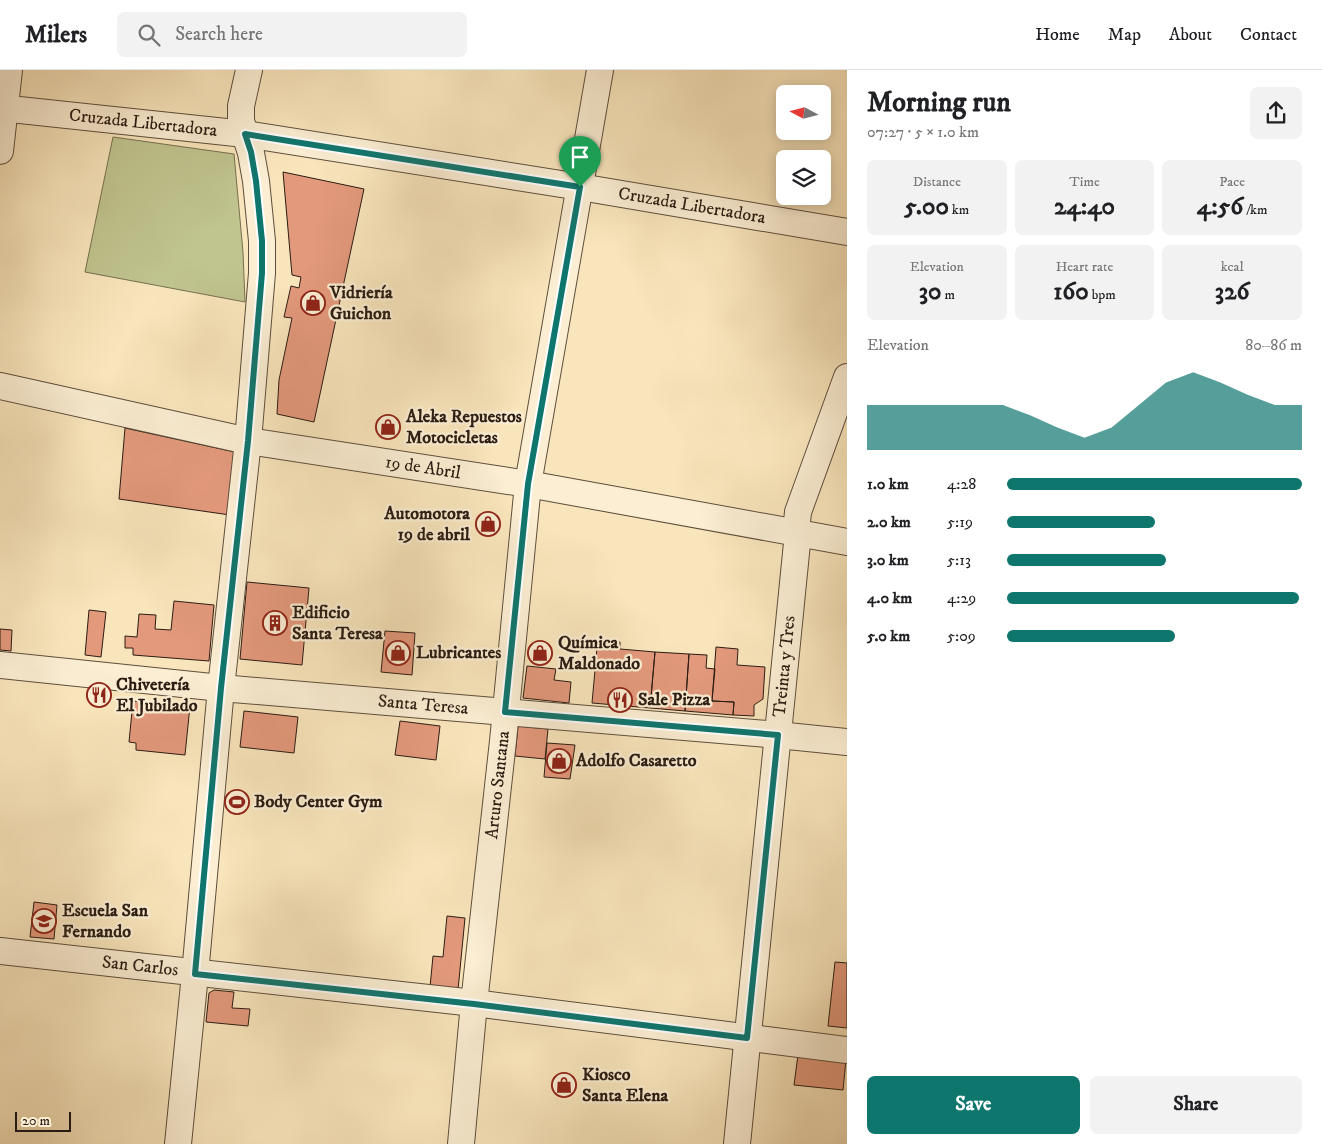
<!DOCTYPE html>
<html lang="en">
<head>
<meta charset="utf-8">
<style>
	:root { --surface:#fff; --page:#f2f2f2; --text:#202124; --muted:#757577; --line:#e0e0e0; --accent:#0f766e }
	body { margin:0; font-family:"IM FELL DW Pica",serif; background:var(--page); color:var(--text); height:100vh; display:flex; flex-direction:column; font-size:19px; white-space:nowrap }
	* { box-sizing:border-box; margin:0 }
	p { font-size:16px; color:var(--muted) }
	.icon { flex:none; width:28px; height:28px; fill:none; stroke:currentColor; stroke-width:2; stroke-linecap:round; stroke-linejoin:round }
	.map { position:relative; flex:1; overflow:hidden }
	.side { display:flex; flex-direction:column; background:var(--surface); width:475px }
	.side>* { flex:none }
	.needle { width:32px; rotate:277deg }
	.fabs { position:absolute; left:776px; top:15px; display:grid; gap:10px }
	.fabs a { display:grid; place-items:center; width:55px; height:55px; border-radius:8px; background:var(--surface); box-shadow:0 2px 12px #0003; font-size:25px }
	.scale { position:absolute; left:15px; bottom:12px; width:56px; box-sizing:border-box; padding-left:5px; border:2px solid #2b1c13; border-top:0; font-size:14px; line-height:18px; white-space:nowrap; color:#2b1c13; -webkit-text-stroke:4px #fbeed3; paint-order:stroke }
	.pin { position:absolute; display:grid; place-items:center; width:42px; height:42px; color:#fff; margin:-51px -21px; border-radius:50% 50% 50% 0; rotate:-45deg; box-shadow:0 0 5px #0007 }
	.pin .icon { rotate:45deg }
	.round { display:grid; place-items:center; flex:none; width:52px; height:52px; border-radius:8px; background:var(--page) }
	.summary { display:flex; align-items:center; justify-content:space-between; height:85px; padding:0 20px }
	h1 { font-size:28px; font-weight:700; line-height:38px }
	.stats { display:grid; grid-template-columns:repeat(3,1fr); gap:8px; height:85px; padding:5px 20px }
	.stats div { display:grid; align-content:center; border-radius:8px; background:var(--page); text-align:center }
	.stats b { font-size:25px; font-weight:700 }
	.stats small { font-size:14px; font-weight:400 }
	.stats p { font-size:14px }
	.chart { height:140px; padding:10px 20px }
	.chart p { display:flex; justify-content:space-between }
	.chart svg { width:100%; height:90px; margin-top:5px; fill:var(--accent); opacity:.7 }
	.action { display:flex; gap:10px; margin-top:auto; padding:10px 20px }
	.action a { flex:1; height:58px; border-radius:8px; background:var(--accent); color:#fff; font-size:20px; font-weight:700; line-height:58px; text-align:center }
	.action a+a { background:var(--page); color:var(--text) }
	ul { padding:0 20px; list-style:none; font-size:16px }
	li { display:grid; grid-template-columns:80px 60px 1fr; align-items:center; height:38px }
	li i { height:12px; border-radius:6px; background:var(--accent) }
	header { display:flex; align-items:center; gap:30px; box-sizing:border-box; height:70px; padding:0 25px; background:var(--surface); border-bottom:1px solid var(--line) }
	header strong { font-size:24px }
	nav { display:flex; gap:28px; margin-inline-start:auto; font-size:18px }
	.search { width:350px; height:45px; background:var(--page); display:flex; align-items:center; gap:12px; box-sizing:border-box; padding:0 18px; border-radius:8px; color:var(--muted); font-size:19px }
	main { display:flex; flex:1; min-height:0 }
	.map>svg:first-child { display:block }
</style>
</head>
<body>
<header>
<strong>Milers</strong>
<div class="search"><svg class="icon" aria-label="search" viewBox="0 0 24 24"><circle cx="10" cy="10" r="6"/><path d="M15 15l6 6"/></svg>Search here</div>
<nav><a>Home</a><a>Map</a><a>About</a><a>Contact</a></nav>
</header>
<main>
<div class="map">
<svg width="847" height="1074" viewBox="0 0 847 1074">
	<rect width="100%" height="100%" fill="#f9e5bc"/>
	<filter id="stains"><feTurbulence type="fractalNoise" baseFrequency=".004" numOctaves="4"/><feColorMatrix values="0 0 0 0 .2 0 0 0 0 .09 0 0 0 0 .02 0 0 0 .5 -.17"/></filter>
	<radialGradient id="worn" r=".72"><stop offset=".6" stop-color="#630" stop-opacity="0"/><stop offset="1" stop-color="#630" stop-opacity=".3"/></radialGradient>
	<path fill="#c0c48f" stroke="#767051" d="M113,67L234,84L243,182L245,232L85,202Z"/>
	<path fill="#e3997c" stroke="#2b1c13" d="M283,102L364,119L314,352L277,344L279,310L292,248L284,247L291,216L299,218L301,207L292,205Z
		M125,358L235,382L230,445L119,429Z
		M247,512L309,518L302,595L240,589Z
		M174,531L214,535L209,591L133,585V578H125V566L137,567L139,544L156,545L155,559L171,560Z
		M89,540L106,542L101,587L85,585Z
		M0,559L12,560L11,581L0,580Z
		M385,561L415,563L412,605L381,602Z
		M608,571L620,572V579L655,582L650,638L592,633L597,578H607Z
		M716,577L738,579L737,595L765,597L763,629L754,635V646L733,645L734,632L712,631Z
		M655,582L689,584L685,641L650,638Z
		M689,584L707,585L706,598L715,599L712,631L734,632L733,645L685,641Z
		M527,596L556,599L554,610L571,612L569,633L523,628Z
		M133,631L190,636L185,685L136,680V673L129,672Z
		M244,641L298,647L294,683L240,677Z
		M400,651L440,656L436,690L395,685Z
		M518,656L548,659L545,689L515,686Z
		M547,673L575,675L570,709L544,707Z
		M34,832L57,835L54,869L30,867Z
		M447,846L465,848L458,920L430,917L433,886L443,887Z
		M835,892L847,893V958L828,956Z
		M214,920L234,922L232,938L250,939L248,956L206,952L209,923Z
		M798,985L846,990L843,1020L794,1015Z"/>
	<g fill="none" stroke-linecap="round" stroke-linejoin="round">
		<defs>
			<g id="minor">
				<path id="s1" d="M0,38L245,64L580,117L847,162"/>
				<path d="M0,81L9,0"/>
				<path id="s2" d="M0,316L248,371L528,414L847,472"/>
				<path id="s3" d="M0,595L221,618L778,665L847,672"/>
				<path id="s4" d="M0,881L474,933L847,980"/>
				<path d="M178,1074L195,904L221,618L248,371L262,203V171L256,111L251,83L241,51V36L249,0"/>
				<path id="s5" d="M461,1074L474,933L503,671L528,414L600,0"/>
				<path id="s6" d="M737,1074L798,463L797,452L798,442L847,307"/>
			</g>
		</defs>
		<use href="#minor" stroke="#5e4e3d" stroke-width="28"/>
		<use href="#minor" stroke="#fbeed3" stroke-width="26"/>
	</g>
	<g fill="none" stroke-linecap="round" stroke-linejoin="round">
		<defs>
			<path id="route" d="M245,64L580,117L528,414L505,642L778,665L747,968L474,934L195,904L221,618L248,371L262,203V171L256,111L251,82Z"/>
		</defs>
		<use href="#route" stroke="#fff" stroke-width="10"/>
		<use href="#route" stroke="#0f766e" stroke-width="6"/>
	</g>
	<defs>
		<symbol id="shop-ring" viewBox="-11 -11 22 22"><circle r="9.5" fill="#fbeed3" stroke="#8f2418" stroke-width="1.5"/><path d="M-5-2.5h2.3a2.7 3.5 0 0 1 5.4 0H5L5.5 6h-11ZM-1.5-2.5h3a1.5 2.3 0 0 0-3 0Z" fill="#8f2418"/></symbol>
		<symbol id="building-ring" viewBox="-11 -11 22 22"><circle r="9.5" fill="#fbeed3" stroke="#8f2418" stroke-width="1.5"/><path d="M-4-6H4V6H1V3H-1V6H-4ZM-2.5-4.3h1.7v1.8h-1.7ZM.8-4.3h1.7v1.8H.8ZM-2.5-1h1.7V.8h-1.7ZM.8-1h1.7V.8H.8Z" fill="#8f2418"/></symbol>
		<symbol id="restaurant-ring" viewBox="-11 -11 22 22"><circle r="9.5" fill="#fbeed3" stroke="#8f2418" stroke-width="1.5"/><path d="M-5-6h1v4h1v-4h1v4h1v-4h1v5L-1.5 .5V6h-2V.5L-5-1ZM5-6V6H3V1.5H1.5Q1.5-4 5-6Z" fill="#8f2418"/></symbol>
		<symbol id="stadium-ring" viewBox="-11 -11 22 22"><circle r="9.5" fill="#fbeed3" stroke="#8f2418" stroke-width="1.5"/><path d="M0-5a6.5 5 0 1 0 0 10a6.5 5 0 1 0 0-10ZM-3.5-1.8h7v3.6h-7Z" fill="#8f2418"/></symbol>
		<symbol id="school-ring" viewBox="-11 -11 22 22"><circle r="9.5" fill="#fbeed3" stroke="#8f2418" stroke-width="1.5"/><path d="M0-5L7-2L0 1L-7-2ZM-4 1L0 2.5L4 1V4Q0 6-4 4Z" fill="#8f2418"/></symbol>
	</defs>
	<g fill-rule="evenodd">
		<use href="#shop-ring" x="299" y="219" width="28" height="28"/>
		<use href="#shop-ring" x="374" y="343" width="28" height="28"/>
		<use href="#shop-ring" x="474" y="440" width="28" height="28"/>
		<use href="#building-ring" x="261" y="539" width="28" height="28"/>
		<use href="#shop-ring" x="384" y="569" width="28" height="28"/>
		<use href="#shop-ring" x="526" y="569" width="28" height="28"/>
		<use href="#restaurant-ring" x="85" y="611" width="28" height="28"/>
		<use href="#restaurant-ring" x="606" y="616" width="28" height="28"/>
		<use href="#shop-ring" x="545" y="677" width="28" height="28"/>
		<use href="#stadium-ring" x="223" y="718" width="28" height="28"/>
		<use href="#school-ring" x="30" y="837" width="28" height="28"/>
		<use href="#shop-ring" x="550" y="1001" width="28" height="28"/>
	</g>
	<g text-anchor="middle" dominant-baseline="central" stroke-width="4.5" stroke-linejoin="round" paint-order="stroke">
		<g font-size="18" fill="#2b1c13" stroke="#fbeed3">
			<text stroke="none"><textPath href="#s1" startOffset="144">Cruzada Libertadora</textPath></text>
			<text stroke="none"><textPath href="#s1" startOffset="699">Cruzada Libertadora</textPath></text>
			<text stroke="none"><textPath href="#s2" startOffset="431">19 de Abril</textPath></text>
			<text stroke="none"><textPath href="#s6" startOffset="480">Treinta y Tres</textPath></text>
			<text stroke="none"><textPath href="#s3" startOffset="425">Santa Teresa</textPath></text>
			<text stroke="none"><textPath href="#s5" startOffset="361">Arturo Santana</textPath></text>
			<text stroke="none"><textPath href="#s4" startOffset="141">San Carlos</textPath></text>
		</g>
		<g font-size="18" font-weight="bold" fill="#2b1c13" stroke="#fbeed3" text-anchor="start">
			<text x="330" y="223">Vidriería<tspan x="330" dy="21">Guichon</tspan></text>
			<text x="406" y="347">Aleka Repuestos<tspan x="406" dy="21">Motocicletas</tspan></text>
			<text x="470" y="444" text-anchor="end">Automotora<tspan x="470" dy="21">19 de abril</tspan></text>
			<text x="292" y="543">Edificio<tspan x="292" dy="21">Santa Teresa</tspan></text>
			<text x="558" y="573">Química<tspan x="558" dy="21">Maldonado</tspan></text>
			<text x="416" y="583">Lubricantes</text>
			<text x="116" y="615">Chivetería<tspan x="116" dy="21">El Jubilado</tspan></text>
			<text x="638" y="630">Sale Pizza</text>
			<text x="576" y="691">Adolfo Casaretto</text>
			<text x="254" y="732">Body Center Gym</text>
			<text x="62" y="841">Escuela San<tspan x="62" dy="21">Fernando</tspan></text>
			<text x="582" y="1005">Kiosco<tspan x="582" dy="21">Santa Elena</tspan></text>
		</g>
	</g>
	<rect width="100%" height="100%" filter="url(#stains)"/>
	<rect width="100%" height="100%" fill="url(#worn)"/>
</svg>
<div class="fabs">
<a><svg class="needle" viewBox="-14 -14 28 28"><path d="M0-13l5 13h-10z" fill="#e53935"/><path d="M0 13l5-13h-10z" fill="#757577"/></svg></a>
<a><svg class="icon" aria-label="layers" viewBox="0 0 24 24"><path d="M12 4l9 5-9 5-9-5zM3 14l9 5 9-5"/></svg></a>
</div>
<div class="scale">20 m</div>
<div class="pin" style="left:580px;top:117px;background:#1e9e55"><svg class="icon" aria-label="arrive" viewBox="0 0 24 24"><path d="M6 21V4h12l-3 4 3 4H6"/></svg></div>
</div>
<section class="side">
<div class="summary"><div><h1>Morning run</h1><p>07:27 · 5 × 1.0 km</p></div><a class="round"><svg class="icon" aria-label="share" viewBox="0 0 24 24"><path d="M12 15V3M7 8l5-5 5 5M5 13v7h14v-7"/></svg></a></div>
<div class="stats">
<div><p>Distance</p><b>5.00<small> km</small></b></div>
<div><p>Time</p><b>24:40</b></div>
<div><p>Pace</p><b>4:56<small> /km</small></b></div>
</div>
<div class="stats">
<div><p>Elevation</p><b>30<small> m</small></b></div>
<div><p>Heart rate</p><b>160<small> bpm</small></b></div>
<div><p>kcal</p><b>326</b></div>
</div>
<div class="chart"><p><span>Elevation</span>80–86 m</p>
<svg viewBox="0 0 160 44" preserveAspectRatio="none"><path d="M0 44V22L10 22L20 22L30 22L40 22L50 22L60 27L70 33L80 38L90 33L100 22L110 11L120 6L130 11L140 17L150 22L160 22V44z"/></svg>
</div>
<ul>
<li><b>1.0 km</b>4:28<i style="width:100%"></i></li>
<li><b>2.0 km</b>5:19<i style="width:50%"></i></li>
<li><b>3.0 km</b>5:13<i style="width:54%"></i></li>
<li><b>4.0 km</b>4:29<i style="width:99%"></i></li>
<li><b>5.0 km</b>5:09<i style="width:57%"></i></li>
</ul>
<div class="action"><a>Save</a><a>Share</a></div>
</section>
</main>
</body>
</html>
